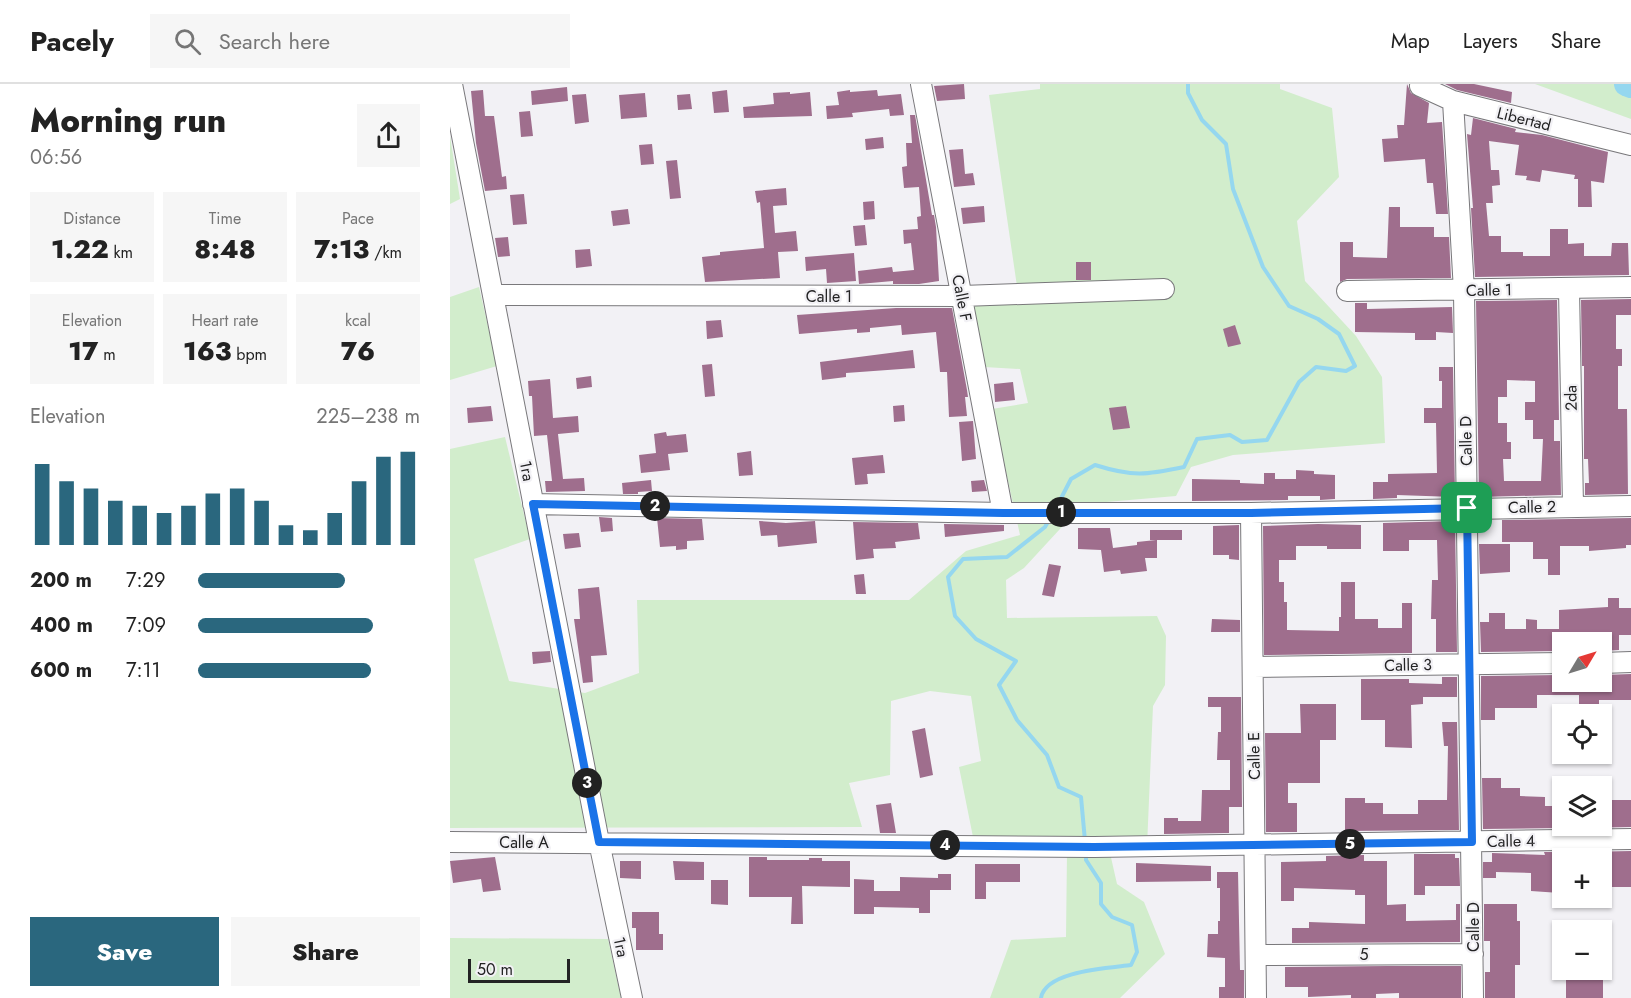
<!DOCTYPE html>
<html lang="en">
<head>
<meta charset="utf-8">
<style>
	:root { --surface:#fff; --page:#f6f6f6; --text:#222; --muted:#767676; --line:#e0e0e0; --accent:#2a677e }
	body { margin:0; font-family:Jost,sans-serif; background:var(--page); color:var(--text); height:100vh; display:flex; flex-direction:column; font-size:22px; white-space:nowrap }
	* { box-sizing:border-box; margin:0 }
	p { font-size:20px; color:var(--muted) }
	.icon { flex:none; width:33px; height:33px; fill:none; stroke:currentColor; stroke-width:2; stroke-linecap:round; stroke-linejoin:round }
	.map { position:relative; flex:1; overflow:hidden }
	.panel { display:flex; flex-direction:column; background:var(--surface); width:450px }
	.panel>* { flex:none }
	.needle { width:39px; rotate:52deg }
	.fabs { position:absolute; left:1102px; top:548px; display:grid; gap:12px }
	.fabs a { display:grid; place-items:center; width:60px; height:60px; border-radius:0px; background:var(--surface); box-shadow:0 2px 4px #0004; font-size:30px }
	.scale { position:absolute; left:18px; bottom:15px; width:102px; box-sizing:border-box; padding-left:6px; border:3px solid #232324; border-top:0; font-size:16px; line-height:21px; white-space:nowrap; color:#232324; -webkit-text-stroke:4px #f2f1f5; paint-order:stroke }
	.pin { position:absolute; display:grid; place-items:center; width:51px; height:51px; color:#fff; margin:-26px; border-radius:12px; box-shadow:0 3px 9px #0006 }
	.km { position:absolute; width:30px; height:30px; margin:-15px; border-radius:50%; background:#222; color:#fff; font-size:16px; line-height:30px; text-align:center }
	.round { display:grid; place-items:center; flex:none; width:63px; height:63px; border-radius:0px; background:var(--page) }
	.overview { display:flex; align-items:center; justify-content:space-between; height:102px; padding:0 30px }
	h1 { font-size:33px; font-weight:800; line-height:45px }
	.stats { display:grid; grid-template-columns:repeat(3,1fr); gap:9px; height:102px; padding:6px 30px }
	.stats div { display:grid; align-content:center; border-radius:0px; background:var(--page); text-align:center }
	.stats b { font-size:26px; font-weight:800 }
	.stats small { font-size:16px; font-weight:400 }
	.stats p { font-size:16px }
	.chart { height:168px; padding:12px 30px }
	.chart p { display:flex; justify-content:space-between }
	.chart svg { width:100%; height:108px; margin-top:6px; stroke:var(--accent); stroke-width:6 }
	.action { display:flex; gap:12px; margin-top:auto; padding:12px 30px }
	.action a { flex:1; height:69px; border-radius:0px; background:var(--accent); color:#fff; font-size:24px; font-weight:800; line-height:69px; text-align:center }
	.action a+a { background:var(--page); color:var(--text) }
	ul { padding:0 30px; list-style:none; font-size:20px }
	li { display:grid; grid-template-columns:96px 72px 1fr; align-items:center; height:45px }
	li i { height:15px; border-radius:8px; background:var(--accent) }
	header { display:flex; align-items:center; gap:36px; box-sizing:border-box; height:84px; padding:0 30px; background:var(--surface); border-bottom:2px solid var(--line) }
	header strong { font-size:28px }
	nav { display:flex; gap:33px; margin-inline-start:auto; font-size:21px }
	.search { width:420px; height:54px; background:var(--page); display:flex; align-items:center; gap:15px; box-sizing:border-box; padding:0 21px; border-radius:0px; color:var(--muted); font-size:22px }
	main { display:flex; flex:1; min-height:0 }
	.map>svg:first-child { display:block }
</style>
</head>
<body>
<header>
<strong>Pacely</strong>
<div class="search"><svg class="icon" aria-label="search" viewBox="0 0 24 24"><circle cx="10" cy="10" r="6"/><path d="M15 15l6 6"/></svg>Search here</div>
<nav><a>Map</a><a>Layers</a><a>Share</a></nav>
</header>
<main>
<section class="panel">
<div class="overview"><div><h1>Morning run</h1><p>06:56</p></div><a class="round"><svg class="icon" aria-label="share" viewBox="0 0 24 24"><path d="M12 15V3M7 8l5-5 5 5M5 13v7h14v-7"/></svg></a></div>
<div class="stats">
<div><p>Distance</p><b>1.22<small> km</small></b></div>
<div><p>Time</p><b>8:48</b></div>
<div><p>Pace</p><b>7:13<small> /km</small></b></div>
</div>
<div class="stats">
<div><p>Elevation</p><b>17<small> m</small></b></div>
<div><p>Heart rate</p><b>163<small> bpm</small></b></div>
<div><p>kcal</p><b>76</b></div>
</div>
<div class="chart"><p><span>Elevation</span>225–238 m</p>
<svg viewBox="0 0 160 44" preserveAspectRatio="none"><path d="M5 44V11M15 44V18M25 44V21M35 44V26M45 44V28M55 44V31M65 44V28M75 44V23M85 44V21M95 44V26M105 44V36M115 44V38M125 44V31M135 44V18M145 44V8M155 44V6"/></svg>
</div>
<ul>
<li><b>200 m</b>7:29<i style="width:66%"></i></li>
<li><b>400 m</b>7:09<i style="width:79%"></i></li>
<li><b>600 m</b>7:11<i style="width:78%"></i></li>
</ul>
<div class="action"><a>Save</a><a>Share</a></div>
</section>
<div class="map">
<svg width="1181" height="914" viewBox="0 0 1181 914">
	<rect width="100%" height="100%" fill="#f2f1f5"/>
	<path fill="#d2edcc" d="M590,0H830V5L882,24L889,93L847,137L855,197L906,252L932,293L935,359L783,371L741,383L726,412L633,420L574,484L556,496L557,534L707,532L716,552L715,601L703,622L697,763L660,769L667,800L694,818L715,870L670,914H540L561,856L616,853L617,769L525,763L509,683L531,677L521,612L480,607L441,617L440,691L399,699L412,743L0,744V365L55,353L80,455L24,475L59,597L135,609L189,589L187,516H459L516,467L570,451L542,325L578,319L570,285L534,283L521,220L569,216L539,11L590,5Z
		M1085,0H1181V35Z
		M0,52L10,115L0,120Z
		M29,203L47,282L0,296V213Z
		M0,854L158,855L171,914H0Z"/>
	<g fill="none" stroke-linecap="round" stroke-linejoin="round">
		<path stroke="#95d7ef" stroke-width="4" d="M606,424L621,395L645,381C683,393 696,391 734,383L747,355L780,351L792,358L817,356L849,298L866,283L896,287L905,282L889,250L868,235L839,222L813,183L783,105L776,60L752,36L738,9V0
			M599,436L595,443L557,473L513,475L498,493L505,532L526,555L566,577L549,601L567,636L597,671L609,703L631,713L635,757
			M591,914C595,887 658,884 681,881L687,868L682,841L662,833L651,820V799L636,776V770"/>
		<path stroke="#95d7ef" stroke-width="24" d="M1176,0L1181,2"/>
	</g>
	<path fill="#9f6e8d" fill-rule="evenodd" d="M514,0L515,15L487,17L484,2Z
		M957,0L961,9L979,19L977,39L992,38L998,130H986L983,99H977L975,75L934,78L932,55L948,54L947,41H954Z
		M995,0H1024L1062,8L1061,19L1007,6Z
		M117,3L118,17L82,21L81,7Z
		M33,6L35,32H44L52,93L56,92L57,105L35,107L26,59L21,7Z
		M277,6L279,28L264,29L262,8Z
		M400,6V8L427,6L428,12L451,10L454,31L440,32L439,25L402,29L403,33L377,35L376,22L389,21L387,8Z
		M340,8V10L360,8L362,32L294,34L293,23L324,20L323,9Z
		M195,9L197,33L171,35L169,11Z
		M136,10L139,38L125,40L122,11Z
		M240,10L242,25L228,26L227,11Z
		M80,27L83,52L71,53L69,28Z
		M460,31H465L482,131H484L486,143L489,197L469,200H443V197L409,200L408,187L442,183L443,188L464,186L461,159L454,160L453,146L468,145L467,133L471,132L469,103L454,104L452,83L457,82L456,59H462Z
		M1023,34L1066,45L1065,48L1092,51L1158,68L1154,99L1141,97L1142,123H1128V95H1124L1125,91L1092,86L1090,98L1076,96L1077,92L1065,91L1069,61L1039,57L1041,86H1049L1050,101L1042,102L1043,119H1036L1039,152H1051V168H1073V172H1100V145H1118V160L1134,159V172H1161L1162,159H1178L1179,191L1025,193L1021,124H1023L1017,50L1021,51Z
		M433,53L434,64L416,66L415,55Z
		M202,60L204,80L191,81L189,61Z
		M513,65L515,90L523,89L525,101L504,103L499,66Z
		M227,76L231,114L220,115L216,77Z
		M336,104L337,121L323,122L325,149L346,147L348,167L328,168L330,194L255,198L252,173L270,171V168L314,164L310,118L307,119L305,107Z
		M74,110L77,140L63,141L60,111Z
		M424,117L425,135L414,136L413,118Z
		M534,122L535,138L513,140L511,124Z
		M939,123H950V143H984V153H999L1001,194L897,195L890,198V158H903V173L937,174Z
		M178,125L180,140L163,142L161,127Z
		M415,141L417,161L405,162L403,142Z
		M58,153L60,172L48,173L45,154Z
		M140,165L142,182L126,184L125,166Z
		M404,169L406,197L377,199L376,185L356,187L355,173Z
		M626,178H641V196H626Z
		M1181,215V231H1166V265H1172V282H1168V325H1177L1178,410L1135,411V399H1139L1138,375H1134V282H1132L1131,216Z
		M1107,216L1109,336H1104V357H1110L1111,411L1029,413L1026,217ZM1057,296L1085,297V318H1075V336H1083V355H1093L1091,397H1054L1053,375H1061V358H1057V339H1048V313H1057Z
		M905,219H917V225L1002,223L1003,249L986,248V256H965V249L905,248Z
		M446,224H502L517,306L518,313H515L517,332L499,333L497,288H490L486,248L452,251L451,241L420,244V248L407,249V245L349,250L347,231Z
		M271,236L273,253L257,255L256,237Z
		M785,241L791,260L778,263L773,245Z
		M463,266L465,284L396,289V293L372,296L370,278Z
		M262,280L265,312L255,313L252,281Z
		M989,283H1003L1005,413L947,411V414L923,415V398H938V390L987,389L986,339H974V324H992V297H989Z
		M141,292L142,303L127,305L126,294Z
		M100,295L103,334L128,332L129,348L108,350L113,395L134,394L135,407L96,408L95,397H102L97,351L84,352L82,312H79L78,297Z
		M563,298L565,316L545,318L544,300Z
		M454,321L455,337L444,338L443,322Z
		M41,322L43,337L18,339L17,324Z
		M676,322L680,344L663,346L659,324Z
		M523,337L526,375L512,377L509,338Z
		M216,348L217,352L236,350L238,368L218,370L220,386L191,389L189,371L206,369L204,350Z
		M301,367L303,391L289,392L287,369Z
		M433,371L435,389L417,390L418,400L405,401L402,374Z
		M846,386L864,387V390L885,391V415L870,416V412H838V416L742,417V395L790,396V399L814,400V389H825V395H846Z
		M201,396L202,407L188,408V410H173L172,399Z
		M534,396L537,407L522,408L521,397Z
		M149,433L162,434L163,447L151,448Z
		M207,434L252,435L254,456L237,457V465L226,466V462L210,463Z
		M1181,434V461H1176V464L1139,467V462H1110V491H1098V475H1083V458H1052V436Z
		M309,437L336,439L365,437L367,459L328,463L327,451L311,452Z
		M1005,437L1007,568H986V535H981L982,496H988L987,456H959V467H933V439Z
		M403,438L468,439L470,455L445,458L446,464L423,465L424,474L406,476Z
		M494,440L554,441V447L495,453Z
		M868,440L911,441V465H877V462H846V476H829V498H834V518H837V546L889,547V533H891V498H905V535H928V544H952V519H962V569L814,571L813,442Z
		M789,441V476L779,475V471H763V442Z
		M628,444H660L663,464L687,461V458L706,456H700V446H732V456H707V474H695L697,487L671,490L670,486L654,488L651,466L628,465Z
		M129,449L131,463L115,465L113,450Z
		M1029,460H1060V488L1030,490Z
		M599,480L611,482L604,513L592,511Z
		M414,490L416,510H406L404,491Z
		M149,503L157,571L141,572L143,598L133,599L124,535H130L128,505Z
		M1158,514H1169V524H1181V551H1169V566L1152,567V558H1108V567L1031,568L1030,538H1039V529H1055V545H1076V535L1087,536V545H1109V526L1158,523Z
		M762,535L790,536V548H761Z
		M100,567L101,578L83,580L82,568Z
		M1181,590V616H1149V620H1129V611H1087V624H1045V636H1031V592L1108,591L1109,597H1152V591Z
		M992,593H1007V613H973V620L961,621L962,664L935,663V636H911V595H959V599L992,600Z
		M758,613H791L792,723H779V749L714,750V734H728V737H751L752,706H780V676H767L768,648H771V623H758Z
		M850,620H886V656H870V699H838V719H847V748H816L815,649H851Z
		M992,638H1007L1009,746L895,747V714H915V719H933V730H968V716H997L998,662H994Z
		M475,644L483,691L470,694L462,647Z
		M1032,694H1051V704H1070V712L1095,713V722H1113V744L1033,745Z
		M1152,716H1181V743L1133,744V741H1152Z
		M441,719L446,749H430L426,721Z
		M1181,767V803H1153V774H1133V768Z
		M1094,768H1110V809L1081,807V789L1046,788V794H1033V778H1042V769L1095,771Z
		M964,770H1005V774H1009L1010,802H975V811H964Z
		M914,771V777H937V821L956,820V837L1006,836V820H1010V858L842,859V844H859V838L915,840V811H905V806L844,804V817H831V778L876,777V772Z
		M45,773L51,806L33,808L31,795L3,799L0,777Z
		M299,773H317V776H359V774H372V777H400V803L352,802L353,840H341L342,813H299Z
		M170,777H191V795L170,794Z
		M223,777L254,778V796H225Z
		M686,779L761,782V797L686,798Z
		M525,780H570V798H536V815H525Z
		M767,788H788L790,886H794V914H769V903H775V874L757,873L758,850H768V837H770V804H767Z
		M488,790H501V806H480V829H469V824L424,823V830H404V795L424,796V807H450V793L488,794Z
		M261,796H278V821L261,820Z
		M1034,820H1067V837H1070V881H1065V914H1035V888H1040V857H1034Z
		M182,828H209V850H213V866H186V844H182Z
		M937,882H1011V914H949V909L926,910V914H901V911L858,913V903H835V883Z
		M1116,885H1130V888L1153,889V914H1116Z"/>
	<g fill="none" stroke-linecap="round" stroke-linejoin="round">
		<defs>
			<path id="minor" d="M2,0L149,758L182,914
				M471,0L553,429
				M970,2L1003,17L1181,61
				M1003,17L1014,207L1023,914
				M1119,205L1123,423
				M897,207L1181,203
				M44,211L512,212L714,205
				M83,420L553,429H801L1181,422
				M801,429L806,914
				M1152,579L1181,578
				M803,583L1113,579
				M0,758L644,763L1181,755
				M806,871L1023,870"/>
		</defs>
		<use href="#minor" stroke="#79787b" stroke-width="22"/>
		<use href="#minor" stroke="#fff" stroke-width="20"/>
	</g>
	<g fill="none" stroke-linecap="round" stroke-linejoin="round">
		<defs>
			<path id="route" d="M83,420L553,429H801L1017,424L1022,758L644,763L149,758Z"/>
		</defs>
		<use href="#route" stroke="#fff" stroke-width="12"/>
		<use href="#route" stroke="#1a73e8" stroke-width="8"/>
	</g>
	<g text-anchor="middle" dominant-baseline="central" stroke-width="4.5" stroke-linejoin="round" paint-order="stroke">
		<g font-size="16" fill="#232324" stroke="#f2f1f5">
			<text transform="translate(1074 35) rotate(14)">Libertad</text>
			<text transform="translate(1039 206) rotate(-1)">Calle 1</text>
			<text x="379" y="212">Calle 1</text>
			<text transform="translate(512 214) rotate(79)">Calle F</text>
			<text transform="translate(1121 314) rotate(-91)">2da</text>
			<text transform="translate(1016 357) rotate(-91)">Calle D</text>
			<text transform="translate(77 387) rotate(79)">1ra</text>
			<text transform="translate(1082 423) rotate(-1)">Calle 2</text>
			<text transform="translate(958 581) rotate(-1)">Calle 3</text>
			<text transform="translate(804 672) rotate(-91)">Calle E</text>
			<text transform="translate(1061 757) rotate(-1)">Calle 4</text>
			<text x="74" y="758">Calle A</text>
			<text transform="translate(1023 843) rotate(-90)">Calle D</text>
			<text transform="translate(171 863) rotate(78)">1ra</text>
			<text x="914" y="870">5</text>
		</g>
	</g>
</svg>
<div class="fabs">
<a><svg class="needle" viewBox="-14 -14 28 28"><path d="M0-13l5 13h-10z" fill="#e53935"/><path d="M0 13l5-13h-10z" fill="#767676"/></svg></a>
<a><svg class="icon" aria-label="locate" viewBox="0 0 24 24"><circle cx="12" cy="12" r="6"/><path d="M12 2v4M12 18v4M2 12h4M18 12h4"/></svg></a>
<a><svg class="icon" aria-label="layers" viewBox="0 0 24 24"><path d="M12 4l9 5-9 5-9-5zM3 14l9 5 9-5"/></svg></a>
<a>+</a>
<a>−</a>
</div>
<div class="scale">50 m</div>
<div class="pin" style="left:1017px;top:424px;background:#1e9e55"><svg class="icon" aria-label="arrive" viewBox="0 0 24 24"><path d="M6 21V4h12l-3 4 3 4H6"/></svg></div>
<b class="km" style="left:611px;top:428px">1</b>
<b class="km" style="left:205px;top:422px">2</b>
<b class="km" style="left:137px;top:699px">3</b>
<b class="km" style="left:495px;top:761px">4</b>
<b class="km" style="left:900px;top:760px">5</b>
</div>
</main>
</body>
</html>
